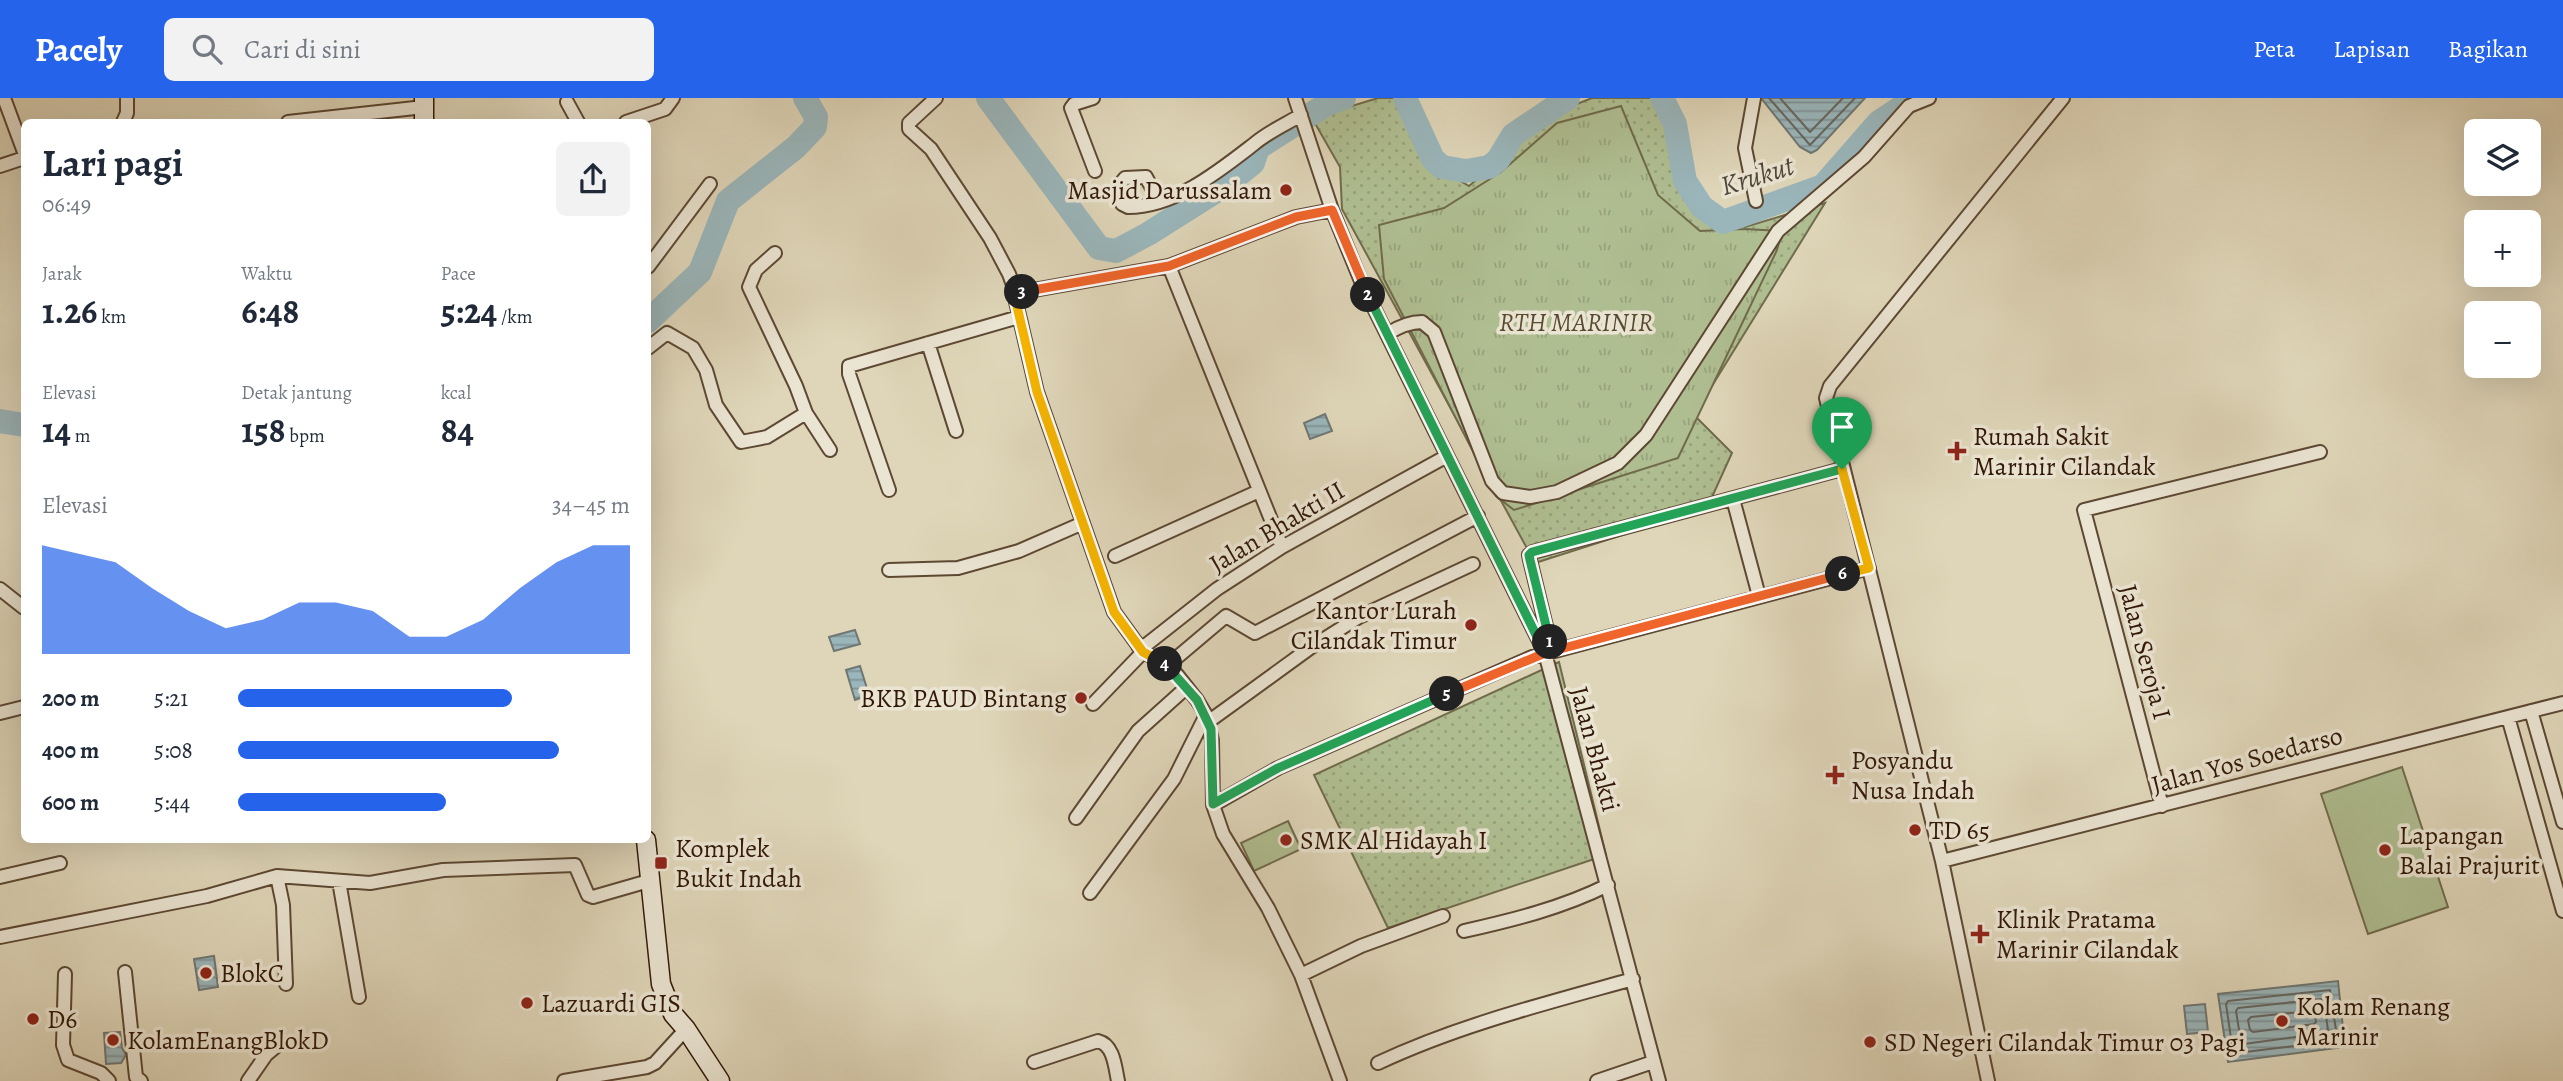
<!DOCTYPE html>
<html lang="id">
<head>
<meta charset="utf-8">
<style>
	:root { --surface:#fff; --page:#f2f2f3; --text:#1f2937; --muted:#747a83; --accent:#2563eb }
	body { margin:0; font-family:Alegreya,serif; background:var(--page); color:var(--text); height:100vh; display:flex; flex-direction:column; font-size:26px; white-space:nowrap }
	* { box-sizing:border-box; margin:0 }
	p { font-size:23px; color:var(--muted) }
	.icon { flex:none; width:38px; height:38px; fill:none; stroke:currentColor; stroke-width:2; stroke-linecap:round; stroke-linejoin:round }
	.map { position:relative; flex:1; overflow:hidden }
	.sheet { position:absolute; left:21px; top:21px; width:630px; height:724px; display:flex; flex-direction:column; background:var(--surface); border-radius:10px; box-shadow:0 7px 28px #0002 }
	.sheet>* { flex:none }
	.fabs { position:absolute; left:2464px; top:21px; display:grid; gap:14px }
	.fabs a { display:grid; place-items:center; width:77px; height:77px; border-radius:10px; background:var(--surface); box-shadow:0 7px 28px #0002; font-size:35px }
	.pin { position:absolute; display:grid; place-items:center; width:60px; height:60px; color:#fff; margin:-72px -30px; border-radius:50% 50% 50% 0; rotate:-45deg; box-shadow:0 0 7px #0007 }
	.pin .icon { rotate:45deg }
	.km { position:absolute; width:35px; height:35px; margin:-18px; border-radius:50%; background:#222; color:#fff; font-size:19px; line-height:35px; text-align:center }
	.round { display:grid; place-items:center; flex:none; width:74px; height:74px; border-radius:10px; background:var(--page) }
	.head { display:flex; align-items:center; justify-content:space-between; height:119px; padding:0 21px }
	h1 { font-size:38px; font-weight:700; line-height:52px }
	.stats { display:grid; grid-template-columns:repeat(3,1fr); gap:10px; height:119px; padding:7px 21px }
	.stats div { display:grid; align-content:center }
	.stats b { font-size:35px; font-weight:700 }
	.stats small { font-size:19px; font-weight:400 }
	.stats p { font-size:19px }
	.chart { height:196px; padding:14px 21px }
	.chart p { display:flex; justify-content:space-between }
	.chart svg { width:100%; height:126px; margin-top:7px; fill:var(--accent); opacity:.7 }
	ul { padding:0 21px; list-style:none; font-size:23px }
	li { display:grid; grid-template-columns:112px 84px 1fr; align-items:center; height:52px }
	li i { height:18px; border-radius:9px; background:var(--accent) }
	header { display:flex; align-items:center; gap:42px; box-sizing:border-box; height:98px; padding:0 35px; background:var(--accent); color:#fff }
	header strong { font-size:33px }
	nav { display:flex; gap:38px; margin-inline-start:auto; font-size:24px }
	.search { width:490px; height:63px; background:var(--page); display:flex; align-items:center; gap:18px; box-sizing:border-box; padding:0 24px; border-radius:10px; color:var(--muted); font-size:26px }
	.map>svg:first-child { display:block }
</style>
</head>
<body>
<header>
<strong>Pacely</strong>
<div class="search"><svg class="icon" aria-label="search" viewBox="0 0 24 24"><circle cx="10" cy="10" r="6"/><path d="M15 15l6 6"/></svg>Cari di sini</div>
<nav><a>Peta</a><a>Lapisan</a><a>Bagikan</a></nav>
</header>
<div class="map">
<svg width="2563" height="983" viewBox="0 0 2563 983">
	<defs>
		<pattern id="grass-dots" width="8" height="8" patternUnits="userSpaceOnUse" patternTransform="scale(1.75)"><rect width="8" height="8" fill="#afbe91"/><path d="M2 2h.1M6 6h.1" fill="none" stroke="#97a37c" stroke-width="1.8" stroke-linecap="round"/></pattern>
		<pattern id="park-tufts" width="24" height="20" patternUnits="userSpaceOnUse" patternTransform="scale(1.75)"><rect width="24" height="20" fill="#afbe91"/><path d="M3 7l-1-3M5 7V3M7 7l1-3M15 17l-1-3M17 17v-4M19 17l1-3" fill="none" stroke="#97a37c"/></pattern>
		<pattern id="water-rules" width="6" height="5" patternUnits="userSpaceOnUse" patternTransform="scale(1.75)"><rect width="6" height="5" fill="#9ab6bb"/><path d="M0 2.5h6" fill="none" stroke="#7e9396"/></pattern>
	</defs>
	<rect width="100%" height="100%" fill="#dfd6b9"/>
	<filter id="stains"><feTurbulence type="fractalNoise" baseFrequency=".00286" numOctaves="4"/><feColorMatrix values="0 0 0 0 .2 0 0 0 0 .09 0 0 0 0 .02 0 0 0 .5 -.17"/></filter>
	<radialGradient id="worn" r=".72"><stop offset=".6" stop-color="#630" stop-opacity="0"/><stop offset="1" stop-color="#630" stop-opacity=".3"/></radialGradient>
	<path fill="url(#grass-dots)" stroke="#706b4c" stroke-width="2" d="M1378,0H1397L1437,69L1469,88L1556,14L1592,0H1667L1704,117L1745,129L1825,105L1694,317L1732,355L1707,410L1535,465L1342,111L1340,69L1312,20Z
		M1559,564L1606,757L1388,830L1314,677Z"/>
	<path fill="url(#park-tufts)" stroke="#706b4c" stroke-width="2" d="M1621,8L1658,97L1700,133L1746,131L1782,133L1777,152L1678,360L1514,412L1496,398L1384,181L1379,127L1444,110L1501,74L1557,25Z"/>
	<path fill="#afbe91" stroke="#706b4c" stroke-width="2" d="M2402,669L2448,809L2368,836L2321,696Z
		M1288,723L1301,751L1254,773L1241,745Z"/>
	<path fill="url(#water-rules)" stroke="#707773" stroke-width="2" d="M1761,0H1865L1817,52L1811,55L1800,49Z
		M1325,316L1332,333L1310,341L1304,325Z
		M855,532L860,546L834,553L829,539Z
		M860,568L869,597L855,602L846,572Z
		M214,858L218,889L199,892L194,861Z
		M2338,883L2345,949L2228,964L2218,896Z
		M2205,906L2208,934L2187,936L2184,908Z
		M120,934L122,950L126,957L121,965L106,966L104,935Z"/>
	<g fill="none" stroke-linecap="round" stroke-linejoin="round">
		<path stroke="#666760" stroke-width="2" d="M1769,0L1810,47L1855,0
			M1780,0L1810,34L1843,0
			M2330,892L2337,939L2336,943L2237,955L2233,954L2226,906L2228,903Z
			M2322,901L2324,904L2328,932L2326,935L2244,946L2241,944L2236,913L2238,910Z
			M2312,913L2315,916L2316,924L2314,926L2253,934L2250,932L2248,922L2251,919Z"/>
		<path stroke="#9ab6bb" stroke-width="24" d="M988,0L1099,150L1116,153L1148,136L1224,88L1253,65L1258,50L1327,6L1344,0
			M1405,0L1433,61L1442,69L1466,73L1489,69L1498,62L1513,37L1568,0
			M1662,0L1675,26L1685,83L1702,109L1723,124L1823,88L1879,24L1915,0
			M648,223L700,174L728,103L796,49L815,29L816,19L805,0
			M0,323L24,327"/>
		<defs>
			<path id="street" d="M4,0L24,54
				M936,0L909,25V31L931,51L990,140L1009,176L1016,195V204L1037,294L1114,514L1143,554L1168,567L1178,578L1197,602L1206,617L1212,642L1213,707L1223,736L1268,810L1301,877L1340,983
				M1093,0L1074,6L1071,10L1095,73
				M1295,0L1332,112L1363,188L1545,555L1659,983
				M1754,0L1745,50L1756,103
				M567,4L578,24
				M123,24L127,15V0
				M288,24L424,9
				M626,24L665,11L673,0
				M0,68L24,60
				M1159,103L1146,79L1125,80C1116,90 1119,95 1122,106L1128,109C1175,109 1219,73 1254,46C1268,34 1286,26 1301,17
				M775,155L756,172L749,189L796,288L806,315
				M1169,168L1282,449
				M648,169L710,86
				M1016,195L1169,168L1296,119L1332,112
				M1387,236C1398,229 1409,224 1422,224L1434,234L1492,383L1503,395L1530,399L1557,394L1618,365L1646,337L1778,133L1864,59L1909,8L1929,0
				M928,245L956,333
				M648,250L667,235L693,250L706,272L716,307L741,344L767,339L806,315L830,352
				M889,392L849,276V268L1019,219
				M1733,401L1759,498
				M1115,458L1259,393
				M889,472L958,470L1019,453L1083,425
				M0,491L24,510
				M1138,548L1146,547L1217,491L1282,449L1447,358
				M1552,553L1530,462L1529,457L1533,454L1842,371
				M1168,567L1226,518L1255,535L1478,418
				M1093,606L1143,554
				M2531,613L2563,724
				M0,615L24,609
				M2508,619L2563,813
				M1208,624L1310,550L1359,519L1473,466
				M1213,707L1278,670L1532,559L1869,470
				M2162,708L2084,412L2320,354
				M1076,720L1138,633L1187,589
				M1942,763L2563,605
				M277,778L283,807L286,886
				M0,779L60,765
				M339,783L359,899
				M1090,795L1174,681L1206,617
				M1464,833C1513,822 1562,810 1608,787
				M0,839L207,798L277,778L370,785L443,772L575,767L588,797L593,799L652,782
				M125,874L136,979L141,983
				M65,876L63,947L68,962L101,975L109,983
				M1301,877L1361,848L1443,818
				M1034,964L1098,943C1114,947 1115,969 1118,983
				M1378,965C1459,927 1547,905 1633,881
				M248,983L266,957L279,946
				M564,983L647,969L655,965L686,931
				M1597,983L1653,964
				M1988,983L1942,763L1826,300L1830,288L2063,0"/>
			<path id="secondary" d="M424,0V24
				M646,742L661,886L673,916L686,931L720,983"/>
		</defs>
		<use href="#street" stroke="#5d4833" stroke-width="16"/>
		<use href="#secondary" stroke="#321806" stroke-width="21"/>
		<use href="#street" stroke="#eae4d2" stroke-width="12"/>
		<use href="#secondary" stroke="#eae4d2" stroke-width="18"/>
	</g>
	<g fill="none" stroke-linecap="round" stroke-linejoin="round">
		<defs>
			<path id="split-1" d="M1550,544L1530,462L1529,457L1532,454L1842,371"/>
			<path id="split-2" d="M1368,197L1545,555L1552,553L1550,544"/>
			<path id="split-3" d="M1022,194L1169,168L1296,119L1332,112L1368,197"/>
			<path id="split-4" d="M1022,194L1016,195V204L1037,294L1114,514L1143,554L1165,566"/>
			<path id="split-5" d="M1165,566L1197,602L1211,631L1213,706L1278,670L1447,596"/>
			<path id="split-6" d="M1447,596L1545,555L1843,476"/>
			<path id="split-7" d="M1842,371L1869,470L1843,476"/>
		</defs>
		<use href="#split-1" stroke="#fff" stroke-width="14"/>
		<use href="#split-2" stroke="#fff" stroke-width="14"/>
		<use href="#split-3" stroke="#fff" stroke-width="14"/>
		<use href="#split-4" stroke="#fff" stroke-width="14"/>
		<use href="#split-5" stroke="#fff" stroke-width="14"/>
		<use href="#split-6" stroke="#fff" stroke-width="14"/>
		<use href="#split-7" stroke="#fff" stroke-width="14"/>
		<use href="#split-1" stroke="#22a559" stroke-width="9"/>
		<use href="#split-2" stroke="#22a559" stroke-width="9"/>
		<use href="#split-3" stroke="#f0652b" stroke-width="9"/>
		<use href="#split-4" stroke="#f5b400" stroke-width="9"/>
		<use href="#split-5" stroke="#22a559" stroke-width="9"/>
		<use href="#split-6" stroke="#f0652b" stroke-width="9"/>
		<use href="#split-7" stroke="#f5b400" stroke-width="9"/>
	</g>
	<g fill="#8f2418" stroke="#eae4d2" stroke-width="2.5">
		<circle cx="1286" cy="92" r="7"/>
		<path d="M1953.5 342.5h7v7h7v7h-7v7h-7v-7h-7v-7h7z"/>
		<circle cx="1471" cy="527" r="7"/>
		<circle cx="1081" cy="600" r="7"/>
		<path d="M1831.5 666.5h7v7h7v7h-7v7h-7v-7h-7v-7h7z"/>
		<circle cx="1915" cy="732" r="7"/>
		<circle cx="1286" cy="742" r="7"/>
		<circle cx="2385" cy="752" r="7"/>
		<rect x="654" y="758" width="14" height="14" rx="3.5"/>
		<path d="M1976.5 825.5h7v7h7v7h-7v7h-7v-7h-7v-7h7z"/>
		<circle cx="206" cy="875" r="7"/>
		<circle cx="527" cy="905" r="7"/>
		<circle cx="33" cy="921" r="7"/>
		<circle cx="2282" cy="923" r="7"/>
		<circle cx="113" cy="942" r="7"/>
		<circle cx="1870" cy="944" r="7"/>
	</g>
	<g text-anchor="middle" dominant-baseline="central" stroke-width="7" stroke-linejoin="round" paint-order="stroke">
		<g font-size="26" fill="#321806" stroke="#eae4d2" text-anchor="start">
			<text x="1272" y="92" text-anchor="end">Masjid Darussalam</text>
			<text x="1973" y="338">Rumah Sakit<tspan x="1973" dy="30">Marinir Cilandak</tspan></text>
			<text x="1457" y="512" text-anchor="end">Kantor Lurah<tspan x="1457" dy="30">Cilandak Timur</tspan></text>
			<text x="1067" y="600" text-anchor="end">BKB PAUD Bintang</text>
			<text x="1851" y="662">Posyandu<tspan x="1851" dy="30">Nusa Indah</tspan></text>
			<text x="1929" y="732">TD 65</text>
			<text x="2399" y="737">Lapangan<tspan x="2399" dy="30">Balai Prajurit</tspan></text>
			<text x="1300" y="742">SMK Al Hidayah I</text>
			<text x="675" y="750">Komplek<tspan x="675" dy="30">Bukit Indah</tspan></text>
			<text x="1996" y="821">Klinik Pratama<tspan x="1996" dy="30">Marinir Cilandak</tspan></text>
			<text x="220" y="875">BlokC</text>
			<text x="541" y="905">Lazuardi GIS</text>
			<text x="2296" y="908">Kolam Renang<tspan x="2296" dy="30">Marinir</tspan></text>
			<text x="47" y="921">D6</text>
			<text x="127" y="942">KolamEnangBlokD</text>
			<text x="1884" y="944">SD Negeri Cilandak Timur 03 Pagi</text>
		</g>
		<g font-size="26" font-style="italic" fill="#584a30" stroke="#eae4d2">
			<text x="1576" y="224">RTH MARINIR</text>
		</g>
		<g font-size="26" fill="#321806" stroke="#eae4d2">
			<text transform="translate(1277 429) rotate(-31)">Jalan Bhakti II</text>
			<text transform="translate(2145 554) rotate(75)">Jalan Seroja I</text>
			<text transform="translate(1595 651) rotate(75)">Jalan Bhakti</text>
			<text transform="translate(2247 662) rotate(-15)">Jalan Yos Soedarso</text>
		</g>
		<g font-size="28" font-style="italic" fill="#51473c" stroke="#eae4d2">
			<text transform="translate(1757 78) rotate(-17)">Krukut</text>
		</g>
	</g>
	<rect width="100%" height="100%" filter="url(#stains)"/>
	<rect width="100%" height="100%" fill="url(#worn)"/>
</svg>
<div class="fabs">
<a><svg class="icon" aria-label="layers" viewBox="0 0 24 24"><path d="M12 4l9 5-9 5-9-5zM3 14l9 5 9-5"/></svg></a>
<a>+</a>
<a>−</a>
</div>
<div class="pin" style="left:1842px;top:371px;background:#1e9e55"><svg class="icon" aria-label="arrive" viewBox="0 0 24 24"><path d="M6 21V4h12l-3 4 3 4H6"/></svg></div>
<b class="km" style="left:1550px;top:544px">1</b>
<b class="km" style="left:1368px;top:197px">2</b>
<b class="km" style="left:1022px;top:194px">3</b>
<b class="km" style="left:1165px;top:566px">4</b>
<b class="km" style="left:1447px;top:596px">5</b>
<b class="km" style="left:1843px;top:476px">6</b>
<section class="sheet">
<div class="head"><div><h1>Lari pagi</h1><p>06:49</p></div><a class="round"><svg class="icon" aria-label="share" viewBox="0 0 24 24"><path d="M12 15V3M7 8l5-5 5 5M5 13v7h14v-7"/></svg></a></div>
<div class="stats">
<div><p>Jarak</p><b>1.26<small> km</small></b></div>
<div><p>Waktu</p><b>6:48</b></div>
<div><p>Pace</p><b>5:24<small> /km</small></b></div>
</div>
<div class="stats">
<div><p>Elevasi</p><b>14<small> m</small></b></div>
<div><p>Detak jantung</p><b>158<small> bpm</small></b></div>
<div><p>kcal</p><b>84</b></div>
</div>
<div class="chart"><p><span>Elevasi</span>34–45 m</p>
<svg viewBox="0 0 160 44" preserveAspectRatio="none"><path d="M0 44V6L10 9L20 12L30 21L40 29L50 35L60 32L70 26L80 26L90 29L100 38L110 38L120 32L130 21L140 12L150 6L160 6V44z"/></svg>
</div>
<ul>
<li><b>200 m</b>5:21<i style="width:70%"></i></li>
<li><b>400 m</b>5:08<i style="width:82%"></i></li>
<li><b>600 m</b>5:44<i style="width:53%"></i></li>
</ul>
</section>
</div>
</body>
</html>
